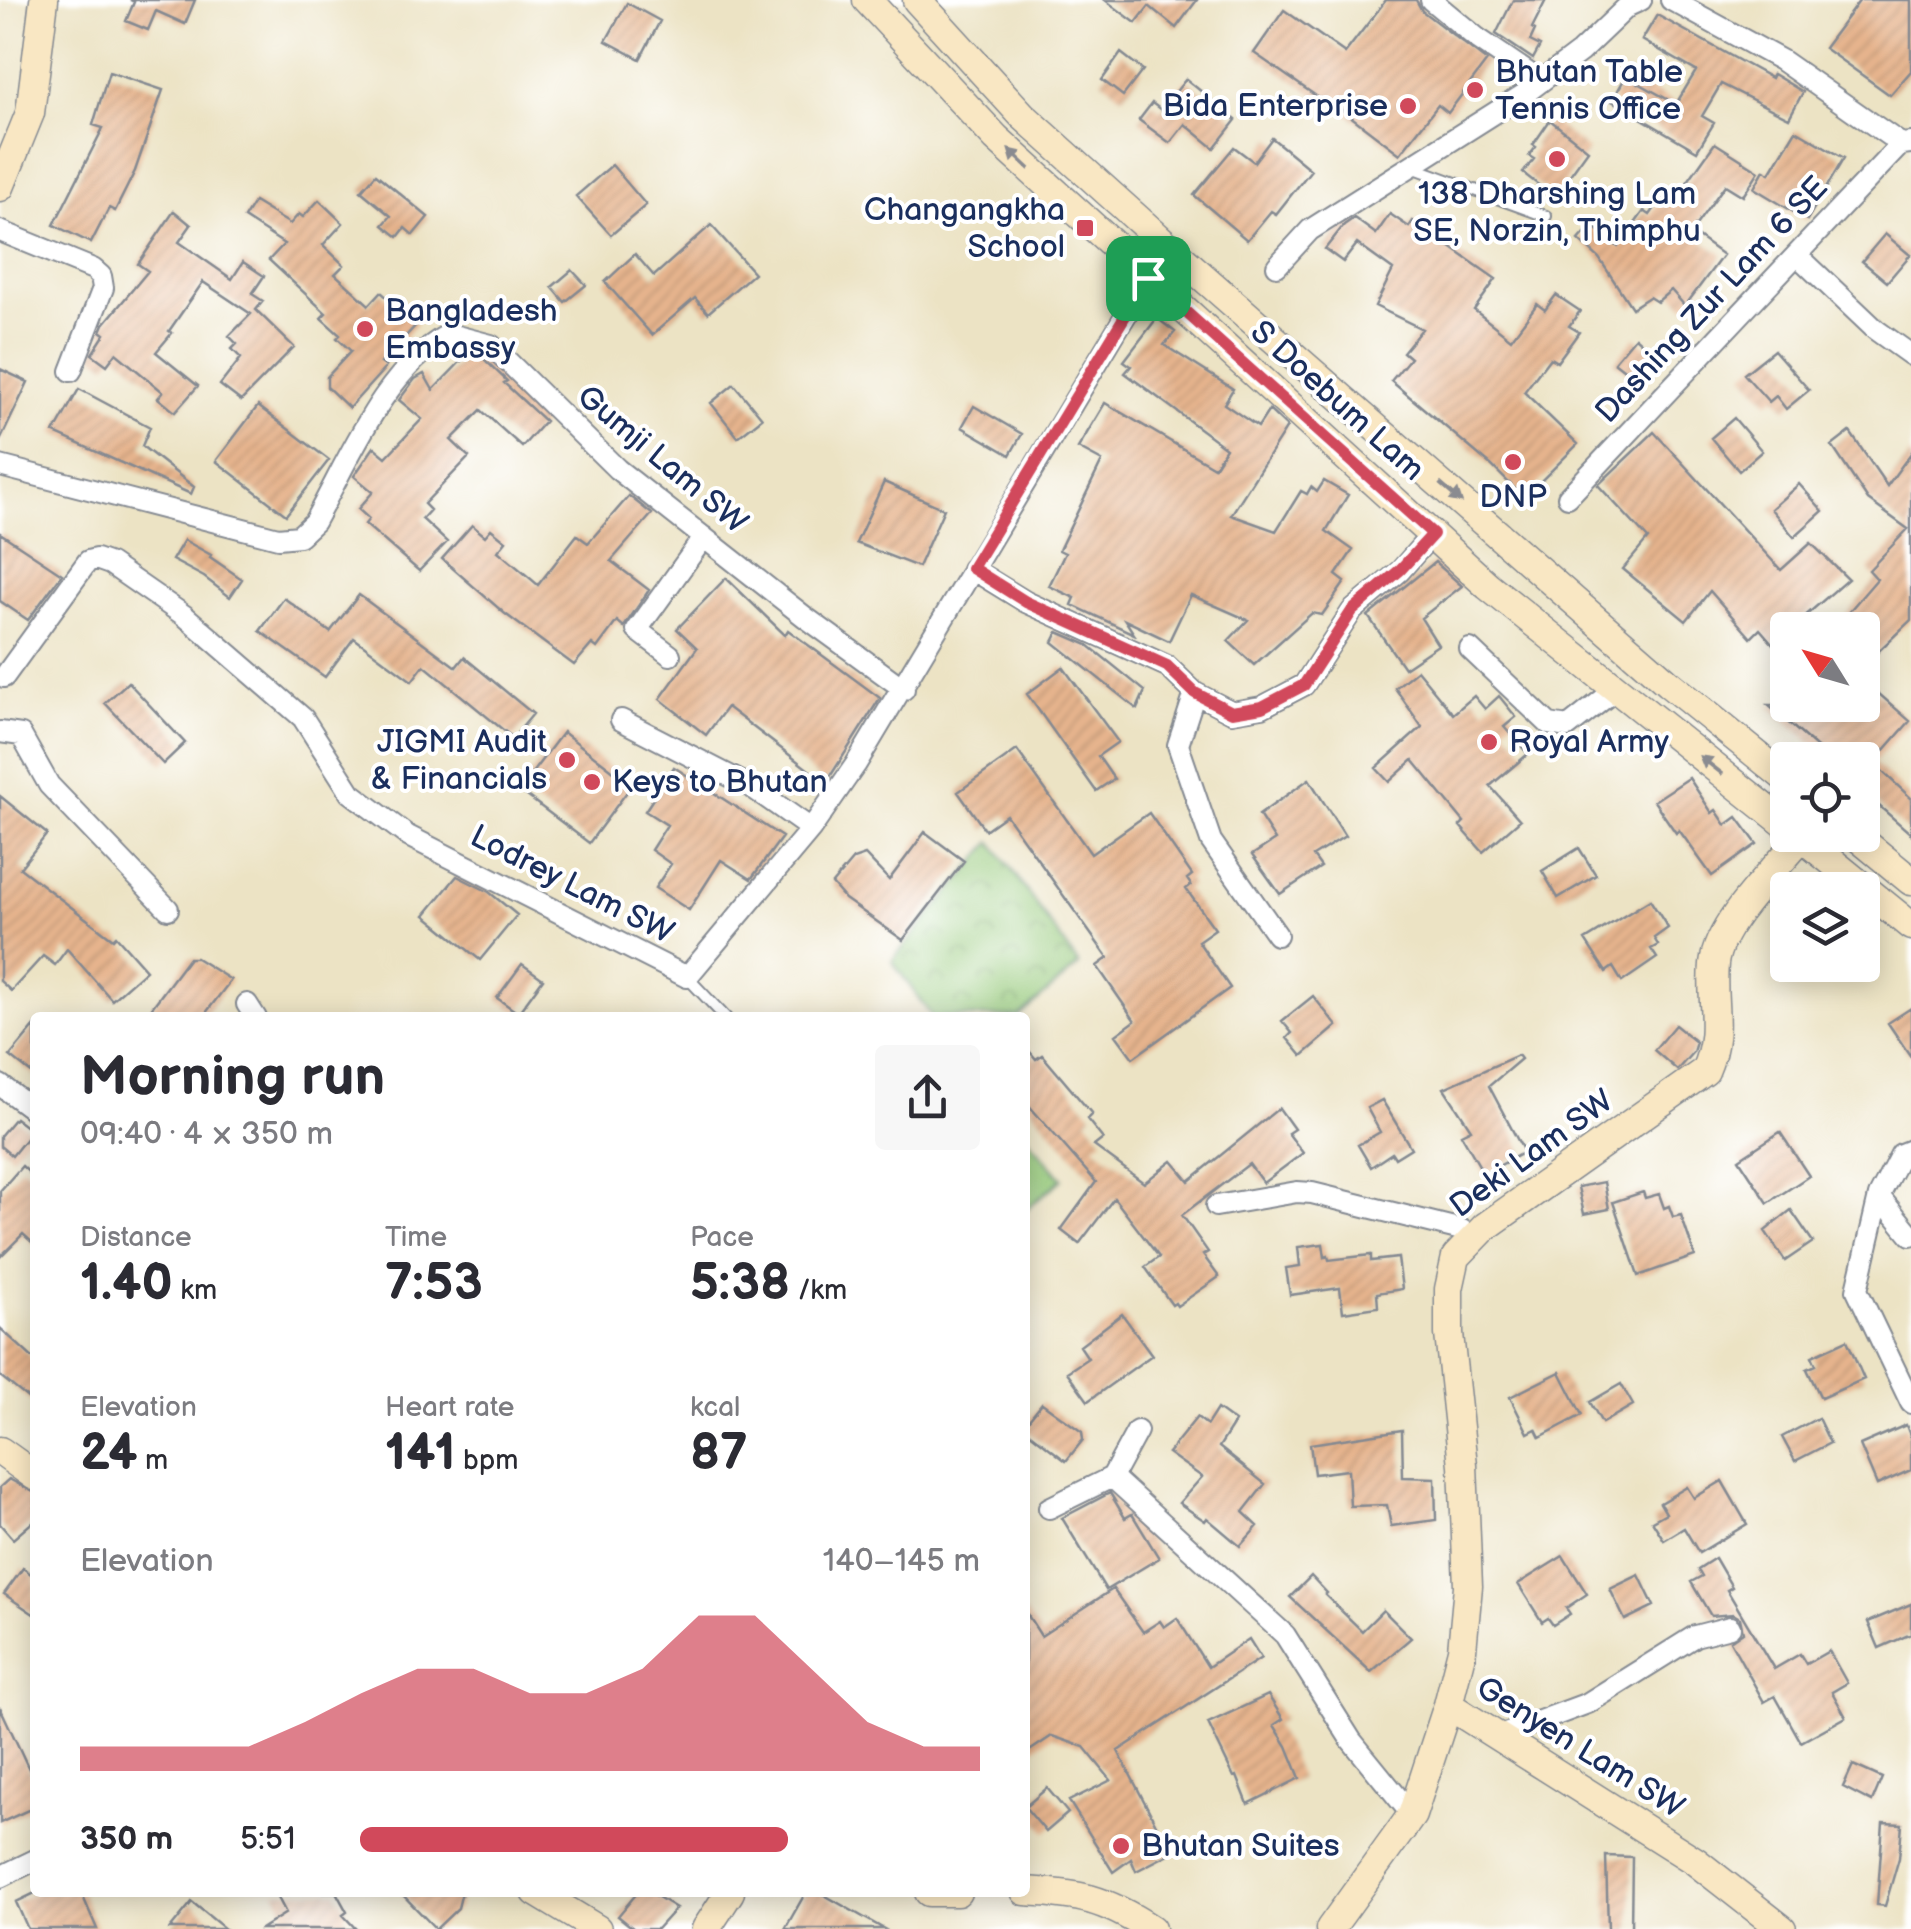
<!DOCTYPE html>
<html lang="en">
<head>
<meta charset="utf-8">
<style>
	:root { --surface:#fff; --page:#f7f7f7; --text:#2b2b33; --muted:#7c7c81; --accent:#d1495b }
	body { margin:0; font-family:"Balsamiq Sans",sans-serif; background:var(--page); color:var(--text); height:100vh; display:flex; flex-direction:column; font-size:38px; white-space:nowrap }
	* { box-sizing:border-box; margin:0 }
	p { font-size:32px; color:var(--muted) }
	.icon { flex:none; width:55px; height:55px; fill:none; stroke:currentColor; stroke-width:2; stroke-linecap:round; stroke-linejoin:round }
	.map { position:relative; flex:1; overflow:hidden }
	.drawer { position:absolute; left:30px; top:1012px; width:1000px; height:885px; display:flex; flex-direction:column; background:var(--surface); border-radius:10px; box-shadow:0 5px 25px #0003 }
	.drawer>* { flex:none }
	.needle { width:65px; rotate:307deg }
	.tools { position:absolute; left:1770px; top:612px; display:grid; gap:20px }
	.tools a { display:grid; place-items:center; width:110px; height:110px; border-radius:10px; background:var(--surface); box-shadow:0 5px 25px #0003; font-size:50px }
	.pin { position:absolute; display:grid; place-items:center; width:85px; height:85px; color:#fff; margin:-42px; border-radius:20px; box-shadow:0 5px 15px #0006 }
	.round { display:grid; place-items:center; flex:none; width:105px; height:105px; border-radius:10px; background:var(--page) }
	.head { display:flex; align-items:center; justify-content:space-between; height:170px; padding:0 50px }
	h1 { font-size:55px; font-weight:800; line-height:75px }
	.metrics { display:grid; grid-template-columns:repeat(3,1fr); gap:15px; height:170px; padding:10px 50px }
	.metrics div { display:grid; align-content:center }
	.metrics b { font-size:50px; font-weight:800 }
	.metrics small { font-size:28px; font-weight:400 }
	.metrics p { font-size:28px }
	.chart { height:280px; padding:20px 50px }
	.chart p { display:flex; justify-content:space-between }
	.chart svg { width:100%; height:180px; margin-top:10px; fill:var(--accent); opacity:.7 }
	ul { padding:0 50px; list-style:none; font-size:32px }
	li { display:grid; grid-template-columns:160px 120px 1fr; align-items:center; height:75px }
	li i { height:25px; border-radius:12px; background:var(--accent) }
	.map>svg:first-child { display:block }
</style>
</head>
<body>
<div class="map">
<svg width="1911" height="1929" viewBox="0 0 1911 1929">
	<defs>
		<pattern id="park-crowns" width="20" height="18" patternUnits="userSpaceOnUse" patternTransform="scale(2.5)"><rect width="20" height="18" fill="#95c979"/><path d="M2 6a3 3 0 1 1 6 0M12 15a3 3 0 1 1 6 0" fill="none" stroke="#79a466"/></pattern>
		<pattern id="building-hatch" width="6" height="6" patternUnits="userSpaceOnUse" patternTransform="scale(2.5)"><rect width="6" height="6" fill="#e6b48d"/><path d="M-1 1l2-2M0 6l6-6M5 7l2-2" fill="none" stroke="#c59b7c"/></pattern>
	</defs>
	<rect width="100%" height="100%" fill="#fff"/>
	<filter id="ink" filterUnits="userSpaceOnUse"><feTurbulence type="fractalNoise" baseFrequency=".01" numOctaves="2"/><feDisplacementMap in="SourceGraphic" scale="20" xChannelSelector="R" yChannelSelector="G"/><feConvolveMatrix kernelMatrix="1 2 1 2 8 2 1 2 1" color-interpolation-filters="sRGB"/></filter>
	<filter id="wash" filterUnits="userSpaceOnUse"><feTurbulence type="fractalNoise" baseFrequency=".0048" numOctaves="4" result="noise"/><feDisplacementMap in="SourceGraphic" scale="40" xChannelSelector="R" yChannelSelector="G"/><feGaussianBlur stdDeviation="2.25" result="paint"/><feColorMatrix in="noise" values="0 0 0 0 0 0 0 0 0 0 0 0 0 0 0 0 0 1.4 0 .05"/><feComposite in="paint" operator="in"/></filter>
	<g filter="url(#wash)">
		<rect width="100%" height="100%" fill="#ece3c4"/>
		<path fill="#95c979" stroke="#587c6c" stroke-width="2.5" d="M1025,1135L1062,1179L1025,1210Z"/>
		<path fill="url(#park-crowns)" stroke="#587c6c" stroke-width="2.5" d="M992,842L1079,965L1019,1017H932L892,961Z"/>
		<g id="blocks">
			<path fill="url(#building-hatch)" d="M130,0H195L185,24L156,11L148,30L126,21L134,2Z
				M1105,0H1197L1176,28L1149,6L1136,23Z
				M1386,0H1416L1422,11L1487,61L1448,113L1438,105L1400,154L1337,106L1335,109L1254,53L1284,10L1345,53Z
				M1513,0H1546L1532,28L1535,30L1530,41L1540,46L1533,59L1496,34Z
				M1860,0H1911V71L1890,95L1824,48Z
				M627,3L660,21L640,59L606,41Z
				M1657,15L1771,78L1773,74L1803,92L1789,118L1721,84L1702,116L1714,123L1697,151L1612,101L1626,76L1676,104L1696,71L1642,40Z
				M1121,53L1143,70L1123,96L1102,80Z
				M109,72L163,90L135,171L115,211L109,208L91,243L54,225L103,128L93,125Z
				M1186,79L1236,120L1214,148L1185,124L1170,143L1139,120L1152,103L1161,110Z
				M1550,120L1588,150L1554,197L1523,173L1534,159L1529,156L1536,147L1533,145Z
				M1796,130L1844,158L1807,220L1754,188L1764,170L1770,173Z
				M1272,138L1311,170L1276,214L1271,211L1247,240L1194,195L1234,147L1254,162Z
				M1715,143L1759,171L1743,196L1725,185L1691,232L1723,255L1685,306L1671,290L1657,302L1649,297L1632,308L1599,258L1579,240L1592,225L1618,247L1644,211L1650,215L1667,191L1676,198Z
				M612,165L646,205L611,235L576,196Z
				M376,174L428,217L413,235L405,228L398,237L383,225L391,216L361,191Z
				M319,200L343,223L323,245L344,265L335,274L369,305L381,292L417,324L381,363L386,367L349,408L327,387V377L351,351L337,338L340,335L321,318L326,313L269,260L284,244L244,218L254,202L290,224L299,214L303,217Z
				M174,211L191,225L179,242L232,279L243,262L264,276L252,294L263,301L256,310L294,347L241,401L220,385L241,358L232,349L237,344L229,336L251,314L203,282L169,331L172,333L156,352L198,386L175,412L158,398L163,392L116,353L107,365L92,354L105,334L101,331L104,324L148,271L138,264Z
				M1390,214L1409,227L1413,221L1496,279L1474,310L1511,339L1537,304L1545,310L1556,295L1580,311L1569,326L1579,332L1557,362L1550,358L1524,392L1578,444L1524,498L1492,466L1391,381L1410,358L1403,352L1422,329L1375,306L1393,270L1357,244L1343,262L1325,249L1344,225L1354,218L1376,234Z
				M711,225L754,273L708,313L695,298L652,335L605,282L635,254L654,276Z
				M1885,234L1910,255L1887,282L1862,261Z
				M572,270L586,285L565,302L552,287Z
				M1157,318L1175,332L1164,345L1233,389L1224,404L1258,427L1269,410L1287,427L1231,515L1276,531L1301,491L1307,494L1311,487L1317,492L1324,481L1348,495L1326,531L1353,550L1336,575L1345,582L1322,615L1312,613L1254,665L1228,641L1248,620L1191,595L1169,641L1125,620L1134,634L1072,605L1075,598L1049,586L1065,553L1059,550L1102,461L1078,448L1105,403L1214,467L1226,448L1125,373L1131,366L1124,361Z
				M1635,337L1653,353L1633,377L1614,362Z
				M1774,350L1809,390L1786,409L1776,396L1769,402L1744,374Z
				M469,353L482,357L507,381L504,383L545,421L522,447L481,410L451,440L469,457L424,504L430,510L422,519L447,542L419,571L365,524L369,519L358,509L373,492L354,476L374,447L386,457L422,419L399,400L415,379L424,374L433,390Z
				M0,369L28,382L0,441Z
				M734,384L762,418L738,437L711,403Z
				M79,389L150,427L142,446L194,487L191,494L54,433Z
				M258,406L329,460L286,515L216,461Z
				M974,406L1022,434L1010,455L962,427Z
				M1734,418L1762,451L1739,471L1711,438Z
				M1654,432L1781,570L1811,543L1848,579L1773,644L1760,629L1751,638L1710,591L1686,621L1623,569L1648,539L1598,485Z
				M1850,432L1887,486L1911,453V620L1862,667V630H1833L1877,579L1869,570L1908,529L1868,500L1832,446Z
				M884,482L944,509L918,567L856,543Z
				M1799,484L1823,511L1794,537L1771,509Z
				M629,496L652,514L611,561L649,590L624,627L617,621L597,648L592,644L574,665L504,613L442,559L472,525L485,536L491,529L506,541L498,551L538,585L577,535L588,543Z
				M0,533L62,574L28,620L0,601Z
				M184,540L211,555L210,557L242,579L230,597L204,577L172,560Z
				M1435,562L1462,586L1421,618L1438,645L1404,668L1368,616Z
				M726,578L785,635L788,630L880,698L826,783L727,707L706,735L660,699L697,648L677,629Z
				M359,595L456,667L464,657L533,714L513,738L424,665L412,681L354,638L325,677L260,631L284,598L330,632Z
				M1058,632L1088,645L1145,691L1137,709L1053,642Z
				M1063,667L1118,742L1098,756L1114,779L1096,791L1027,694Z
				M1417,670L1453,714L1474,696L1485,709L1499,696L1516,717L1504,727L1528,754L1490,786L1520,820L1483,852L1460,826L1464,822L1413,760L1389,782L1376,768L1422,727L1395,688Z
				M1862,679L1910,721L1876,760H1870L1911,798V834L1862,791V760H1831L1768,705H1862Z
				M128,682L185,743L163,764L105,703Z
				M563,732L632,785L589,843L519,790Z
				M1017,750L1091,854L1149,813L1192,875L1187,879L1191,885L1186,889L1215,929L1198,941L1230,988L1133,1058L1116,1035L1135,1021L1097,966L1108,958L1006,815L985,830L958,792Z
				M674,767L782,837L751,879L721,860L689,910L655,888L671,864L651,850L667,825L645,811Z
				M1689,778L1712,813L1716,810L1726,825L1737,817L1757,844L1712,876L1679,830L1676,833L1654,801Z
				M1309,779L1345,836L1313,856L1321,867L1280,894L1252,855L1275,840L1259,815Z
				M0,796L47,834L20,868L113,939L116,936L146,970L112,1000L67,949L55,965L43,956L11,991L0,981Z
				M925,832L964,861L903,940L845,899L832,884L853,859L865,855L889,880Z
				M1579,848L1596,875L1558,898L1542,871Z
				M457,876L489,892L517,915L480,960L425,915Z
				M1650,900L1668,928L1654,938L1658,945L1651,949L1657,958L1622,982L1613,967L1606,972L1585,940Z
				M189,958H196L231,980L202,1018H144Z
				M522,964L543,979L518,1013L497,998Z
				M1313,996L1337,1026L1302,1056L1287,1038L1292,1033L1282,1021Z
				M1911,1008V1057L1888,1023Z
				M1675,1025L1696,1042L1693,1052L1677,1070L1654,1050Z
				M35,1026V1076L10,1056Z
				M1025,1046L1036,1059L1042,1055L1092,1114L1087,1119L1103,1139L1094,1146L1144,1183L1172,1161L1189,1181L1279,1108L1294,1129L1288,1133L1303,1153L1263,1183L1249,1164L1182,1215L1208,1252L1203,1255L1219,1277L1177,1306L1175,1303L1172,1305L1145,1267L1159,1257L1114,1198L1079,1244L1061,1230L1096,1182L1025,1101Z
				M1518,1055L1521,1059L1489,1086L1524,1152L1484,1174L1461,1134L1471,1129L1444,1088Z
				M1382,1100L1411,1148L1395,1158L1392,1153L1371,1167L1358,1145L1380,1132L1367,1108Z
				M15,1118L32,1131L12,1156L0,1146V1136Z
				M1780,1132L1809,1176L1768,1203L1739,1159Z
				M22,1166L35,1178V1245L23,1234L0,1257V1191Z
				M1604,1182L1609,1209L1584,1214L1578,1187Z
				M1643,1192L1645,1198L1659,1194L1664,1208L1669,1206L1673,1217L1681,1215L1695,1256L1638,1276L1613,1202Z
				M1791,1210L1813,1242L1785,1261L1765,1231Z
				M1323,1244L1325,1257L1328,1256L1329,1260L1371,1255V1261L1398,1258L1402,1289L1377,1293L1378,1307L1343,1312L1340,1288L1290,1295L1286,1268L1300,1266L1298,1247Z
				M1122,1314L1152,1355L1088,1401L1067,1372L1088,1358L1080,1346Z
				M0,1328L35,1360V1404L0,1376Z
				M1847,1340L1864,1379L1821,1398L1807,1369L1816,1365L1812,1356Z
				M1560,1372L1582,1415L1540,1437L1536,1429L1528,1433L1510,1397Z
				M1621,1384L1633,1405L1602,1423L1590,1402Z
				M1042,1403L1082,1432L1083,1440L1066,1461L1025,1429V1424Z
				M1217,1409L1235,1422L1219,1447L1265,1484L1243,1512L1258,1526L1240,1546L1207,1518L1205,1521L1179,1503L1202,1477L1168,1453L1197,1417L1207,1425Z
				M1818,1418L1830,1443L1795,1461L1782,1437Z
				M1906,1425L1911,1438V1470L1877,1485L1860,1445Z
				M1402,1430L1403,1477L1435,1478L1436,1520L1391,1526L1387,1505L1350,1506L1348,1470L1314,1474L1310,1444Z
				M9,1479L35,1493V1520L13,1539L0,1524V1487Z
				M1722,1481L1747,1524L1699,1553L1684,1528L1664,1540L1652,1521L1666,1513L1660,1503L1687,1487L1694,1498Z
				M1110,1493L1125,1518L1132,1514L1159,1558L1106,1590L1062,1518Z
				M1563,1556L1587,1594L1566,1608L1570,1614L1553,1625L1548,1618L1542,1622L1518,1584Z
				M1715,1558L1732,1587L1727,1590L1774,1669L1800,1654L1806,1664L1829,1651L1847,1683L1832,1692L1846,1717L1801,1742L1775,1696L1764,1702L1730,1641L1743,1632L1740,1618L1733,1614L1711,1616L1691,1582L1702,1576L1698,1569Z
				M23,1568L35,1577V1615L4,1594Z
				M1639,1575L1654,1606L1625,1620L1610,1589Z
				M1311,1576L1327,1593L1325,1595L1362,1631L1383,1610L1411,1638L1371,1672L1290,1597Z
				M1113,1589L1143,1632L1160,1621L1164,1627L1177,1618L1208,1667L1249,1639L1261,1658L1118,1751L1171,1853L1136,1871L1131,1859L1113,1872L1069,1801L1111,1780L1084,1747L1052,1736L1025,1754V1611L1041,1636Z
				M1911,1604V1634L1879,1648L1868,1622Z
				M1268,1695L1283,1719L1274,1725L1287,1746L1300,1778L1248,1804L1237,1776L1234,1777L1208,1723Z
				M0,1707L35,1782V1807L0,1823Z
				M1853,1765L1882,1778L1872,1802L1843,1787Z
				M1047,1788L1068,1813L1046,1832L1025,1807Z
				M1883,1823L1902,1824L1899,1858L1885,1906L1877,1905Z
				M1606,1856L1632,1857L1631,1929H1608Z
				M37,1892H81L97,1929H28L16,1902Z
				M275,1892H336L347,1912L343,1915L356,1929H261L286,1913Z
				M400,1892H462L458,1908L436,1929Z
				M638,1892H650L676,1908L657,1929H634L618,1916Z
				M806,1892H819L884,1929H785Z
				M192,1902L225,1929H170Z"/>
		</g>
	</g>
	<g filter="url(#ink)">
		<use href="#blocks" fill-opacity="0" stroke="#848991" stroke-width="2.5"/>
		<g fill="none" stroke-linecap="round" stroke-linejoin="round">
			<defs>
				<path id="lane" d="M1412,167L1546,216
					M687,977L726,1018"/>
				<path id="street" d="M1431,0L1477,38L1540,81
					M1671,0L1781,60L1901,144L1911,143
					M0,231L93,269L101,276L103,288L71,371
					M1797,255L1876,330L1911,355
					M1277,266L1310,230L1523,95L1580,52L1628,6L1641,0
					M0,466L278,538L299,536L314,522C350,458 383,371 449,334L491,345L617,469L805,617L904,689
					M1568,497L1901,144
					M972,569L1026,602L1167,666L1195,693L1232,712L1262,707L1304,685L1352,611L1400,571L1433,533
					M1470,649L1549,724L1568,727L1615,690
					M670,655L637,630L704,537
					M4,677L88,561L96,559L110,564L185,616L303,718L351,793L408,836L687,977L811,829L856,764L1148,278
					M1195,693L1178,745L1211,841L1277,935
					M621,720L753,788L811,829
					M0,732L21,735L49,785L168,909
					M247,1004L256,1018
					M0,1085L35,1111
					M1911,1150L1901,1154L1879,1196L1857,1290L1911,1403
					M1879,1196L1911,1235
					M1216,1206L1297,1192L1312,1193L1462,1230L1473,1238
					M1112,1477L1137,1431
					M1049,1508L1112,1477L1285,1635L1351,1740L1412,1815
					M1497,1737L1588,1703L1695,1636L1730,1627
					M0,1877L35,1860"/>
				<path id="secondary" d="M867,0L996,138L1488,586L1788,826
					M917,0L1022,115L1171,249L1668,683L1788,780
					M0,187L30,113L44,0
					M1799,835L1911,926
					M1855,835L1911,881
					M0,1451L35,1476
					M1448,1705L1695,1861L1782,1929
					M1025,1891C1080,1894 1103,1898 1151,1929
					M536,1892L597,1929
					M929,1892H957
					M706,1929L730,1892
					M1330,1929L1412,1815L1448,1705L1462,1650L1468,1586L1463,1465L1449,1334V1289L1456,1257L1485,1227L1705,1071C1723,1030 1710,1005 1714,964C1718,923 1776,869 1802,837"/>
			</defs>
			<use href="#lane" stroke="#848991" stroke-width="14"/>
			<use href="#street" stroke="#848991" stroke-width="24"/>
			<use href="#secondary" stroke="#848991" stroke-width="31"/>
			<use href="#lane" stroke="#fff" stroke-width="10"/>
			<use href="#street" stroke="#fff" stroke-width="20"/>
			<use href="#secondary" stroke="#f9e7c3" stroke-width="28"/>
		</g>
		<defs><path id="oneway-solid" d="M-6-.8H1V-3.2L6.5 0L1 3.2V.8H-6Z" transform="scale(2.5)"/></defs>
		<g fill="#8a8b90">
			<use href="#oneway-solid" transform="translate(1019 159) rotate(-137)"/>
			<use href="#oneway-solid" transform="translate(1451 493) rotate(41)"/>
			<use href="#oneway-solid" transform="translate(1711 765) rotate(-142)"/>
		</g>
	</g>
	<g fill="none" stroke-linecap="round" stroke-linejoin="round" filter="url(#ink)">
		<defs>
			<path id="route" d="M1148,278L1433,534L1400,570L1352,611L1304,685L1262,707L1232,712L1195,693L1167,666L1026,602L972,568Z"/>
		</defs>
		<use href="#route" stroke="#fff" stroke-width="20"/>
		<use href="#route" stroke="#d1495b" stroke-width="12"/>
	</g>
	<g fill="#d1495b" stroke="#fff" stroke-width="4">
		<circle cx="1475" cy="90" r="10"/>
		<circle cx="1408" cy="106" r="10"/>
		<circle cx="1557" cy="159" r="10"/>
		<rect x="1075" y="218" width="20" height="20" rx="5"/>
		<circle cx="365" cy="329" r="10"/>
		<circle cx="1513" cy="462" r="10"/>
		<circle cx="1489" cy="742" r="10"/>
		<circle cx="567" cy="760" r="10"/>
		<circle cx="592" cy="782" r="10"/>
		<circle cx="1121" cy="1846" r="10"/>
	</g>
	<g text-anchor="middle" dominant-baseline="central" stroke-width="8" stroke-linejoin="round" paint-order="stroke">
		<g font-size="32" fill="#1b2f5e" stroke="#fff" text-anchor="start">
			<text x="1495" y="72">Bhutan Table<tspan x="1495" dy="37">Tennis Office</tspan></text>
			<text x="1388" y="106" text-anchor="end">Bida Enterprise</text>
			<text x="1557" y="194" text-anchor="middle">138 Dharshing Lam<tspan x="1557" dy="37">SE, Norzin, Thimphu</tspan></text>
			<text x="1065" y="210" text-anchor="end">Changangkha<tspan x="1065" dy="37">School</tspan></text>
			<text x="385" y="311">Bangladesh<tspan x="385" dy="37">Embassy</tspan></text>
			<text x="1513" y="497" text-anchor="middle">DNP</text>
			<text x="547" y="742" text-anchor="end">JIGMI Audit<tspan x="547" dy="37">&amp; Financials</tspan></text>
			<text x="1509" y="742">Royal Army</text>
			<text x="612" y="782">Keys to Bhutan</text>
			<text x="1141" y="1846">Bhutan Suites</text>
		</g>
		<g font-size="32" fill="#1b2f5e" stroke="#fff">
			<text transform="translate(1712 300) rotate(-47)">Dashing Zur Lam 6 SE</text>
			<text transform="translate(1337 401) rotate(42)">S Doebum Lam</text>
			<text transform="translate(662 460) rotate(40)">Gumji Lam SW</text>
			<text transform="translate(572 885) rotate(27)">Lodrey Lam SW</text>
			<text transform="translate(1532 1154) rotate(-36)">Deki Lam SW</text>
			<text transform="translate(1580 1748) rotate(32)">Genyen Lam SW</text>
		</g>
	</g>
</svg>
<div class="tools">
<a><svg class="needle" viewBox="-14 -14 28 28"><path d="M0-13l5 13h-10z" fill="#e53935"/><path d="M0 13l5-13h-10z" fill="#7c7c81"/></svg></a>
<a><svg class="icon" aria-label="locate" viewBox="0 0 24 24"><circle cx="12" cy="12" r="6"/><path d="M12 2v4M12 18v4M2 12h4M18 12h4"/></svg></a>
<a><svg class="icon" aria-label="layers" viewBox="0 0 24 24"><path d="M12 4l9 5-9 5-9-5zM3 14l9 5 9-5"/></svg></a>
</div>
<div class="pin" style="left:1148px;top:278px;background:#1e9e55"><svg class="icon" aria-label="arrive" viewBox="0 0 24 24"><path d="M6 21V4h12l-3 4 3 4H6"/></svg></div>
<section class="drawer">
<div class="head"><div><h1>Morning run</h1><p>09:40 · 4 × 350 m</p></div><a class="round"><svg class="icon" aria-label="share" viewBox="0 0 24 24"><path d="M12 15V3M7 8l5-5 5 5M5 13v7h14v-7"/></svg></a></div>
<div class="metrics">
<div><p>Distance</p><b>1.40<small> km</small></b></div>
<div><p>Time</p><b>7:53</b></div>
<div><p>Pace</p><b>5:38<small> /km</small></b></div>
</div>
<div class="metrics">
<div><p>Elevation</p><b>24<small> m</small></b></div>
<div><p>Heart rate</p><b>141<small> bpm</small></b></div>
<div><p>kcal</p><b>87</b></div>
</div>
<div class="chart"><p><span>Elevation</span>140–145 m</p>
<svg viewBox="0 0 160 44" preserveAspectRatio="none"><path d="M0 44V38L10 38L20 38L30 38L40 32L50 25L60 19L70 19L80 25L90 25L100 19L110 6L120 6L130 19L140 32L150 38L160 38V44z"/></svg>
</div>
<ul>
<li><b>350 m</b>5:51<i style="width:69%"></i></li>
</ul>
</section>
</div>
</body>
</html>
